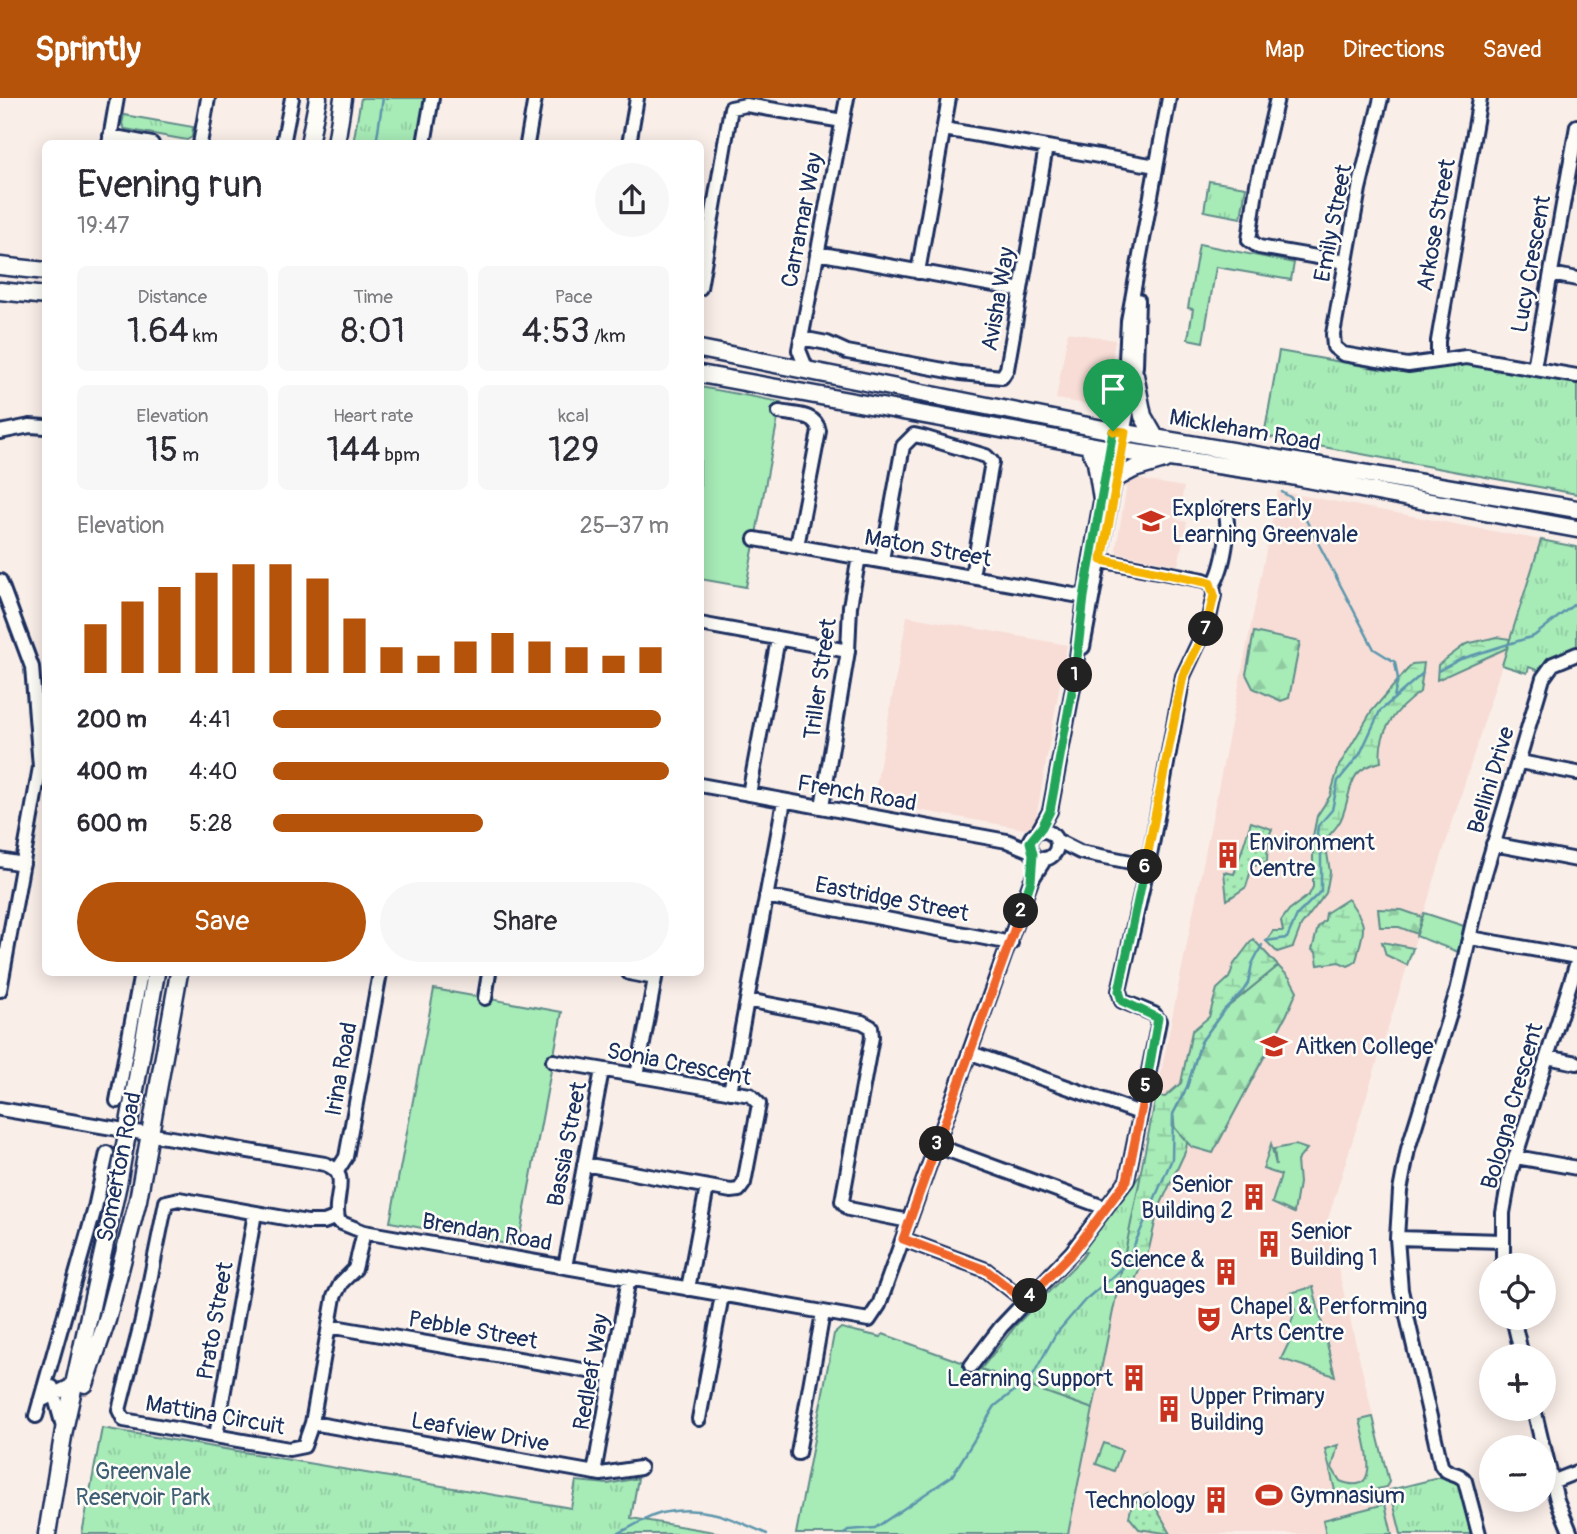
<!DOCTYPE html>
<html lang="en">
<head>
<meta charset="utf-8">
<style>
	:root { --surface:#fff; --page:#f7f7f7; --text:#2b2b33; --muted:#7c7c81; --accent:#b45309 }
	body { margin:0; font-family:Pangolin,sans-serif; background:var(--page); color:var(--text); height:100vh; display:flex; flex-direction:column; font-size:26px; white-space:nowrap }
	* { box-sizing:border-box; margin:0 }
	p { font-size:23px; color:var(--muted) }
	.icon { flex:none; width:38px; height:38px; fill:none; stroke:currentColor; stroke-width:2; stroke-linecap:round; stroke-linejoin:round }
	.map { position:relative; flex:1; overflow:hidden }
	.panel { position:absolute; left:42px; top:42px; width:662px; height:836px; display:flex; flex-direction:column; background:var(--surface); border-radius:10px; box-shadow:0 4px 18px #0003 }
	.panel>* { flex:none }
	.tools { position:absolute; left:1479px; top:1155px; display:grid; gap:14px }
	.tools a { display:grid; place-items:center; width:77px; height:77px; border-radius:50%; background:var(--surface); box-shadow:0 4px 18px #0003; font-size:35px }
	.pin { position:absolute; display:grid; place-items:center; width:60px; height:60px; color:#fff; margin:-72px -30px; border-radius:50% 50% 50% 0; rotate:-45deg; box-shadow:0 0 7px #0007 }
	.pin .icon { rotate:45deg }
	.km { position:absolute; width:35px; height:35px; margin:-18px; border-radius:50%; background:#222; color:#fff; font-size:19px; line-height:35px; text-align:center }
	.round { display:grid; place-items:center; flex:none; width:74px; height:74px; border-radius:37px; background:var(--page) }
	.headline { display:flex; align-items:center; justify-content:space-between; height:119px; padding:0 35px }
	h1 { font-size:38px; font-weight:600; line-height:52px }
	.stats { display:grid; grid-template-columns:repeat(3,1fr); gap:10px; height:119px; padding:7px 35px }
	.stats div { display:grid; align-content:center; border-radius:10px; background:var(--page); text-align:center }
	.stats b { font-size:35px; font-weight:600 }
	.stats small { font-size:19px; font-weight:400 }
	.stats p { font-size:19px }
	.chart { height:196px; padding:14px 35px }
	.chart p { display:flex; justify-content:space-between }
	.chart svg { width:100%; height:126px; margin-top:7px; stroke:var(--accent); stroke-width:6 }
	.cta { display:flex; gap:14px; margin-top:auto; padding:14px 35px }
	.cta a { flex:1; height:80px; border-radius:42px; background:var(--accent); color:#fff; font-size:28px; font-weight:600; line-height:80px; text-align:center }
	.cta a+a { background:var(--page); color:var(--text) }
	ul { padding:0 35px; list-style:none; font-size:23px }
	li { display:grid; grid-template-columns:112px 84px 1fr; align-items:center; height:52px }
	li i { height:18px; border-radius:9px; background:var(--accent) }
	header { display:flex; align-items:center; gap:42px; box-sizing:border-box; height:98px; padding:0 35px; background:var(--accent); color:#fff }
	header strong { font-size:33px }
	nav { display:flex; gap:38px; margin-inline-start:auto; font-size:24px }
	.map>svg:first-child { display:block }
</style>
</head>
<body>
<header>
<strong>Sprintly</strong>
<nav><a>Map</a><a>Directions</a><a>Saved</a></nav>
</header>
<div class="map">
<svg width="1577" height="1436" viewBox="0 0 1577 1436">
	<defs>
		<pattern id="forest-firs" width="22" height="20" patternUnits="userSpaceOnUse" patternTransform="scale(1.75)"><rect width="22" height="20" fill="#a7ebb7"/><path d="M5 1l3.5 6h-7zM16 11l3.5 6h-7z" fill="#8fcaa0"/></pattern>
		<pattern id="wetland-marsh" width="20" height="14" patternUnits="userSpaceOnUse" patternTransform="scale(1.75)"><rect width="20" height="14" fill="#a7ebb7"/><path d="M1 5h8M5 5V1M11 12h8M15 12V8" fill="none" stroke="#8fcaa0"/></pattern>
		<pattern id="park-tufts" width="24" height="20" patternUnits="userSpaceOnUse" patternTransform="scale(1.75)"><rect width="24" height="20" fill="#a7ebb7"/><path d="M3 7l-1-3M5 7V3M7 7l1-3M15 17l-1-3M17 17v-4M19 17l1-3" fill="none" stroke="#8fcaa0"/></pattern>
		<pattern id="garden-dots" width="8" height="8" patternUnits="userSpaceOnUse" patternTransform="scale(1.75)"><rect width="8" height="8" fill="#a7ebb7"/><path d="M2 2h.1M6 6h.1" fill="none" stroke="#8fcaa0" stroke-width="1.8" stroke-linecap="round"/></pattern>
	</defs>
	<rect width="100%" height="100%" fill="#faeee8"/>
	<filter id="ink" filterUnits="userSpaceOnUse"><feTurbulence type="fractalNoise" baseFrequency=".0143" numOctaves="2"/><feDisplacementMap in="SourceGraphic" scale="14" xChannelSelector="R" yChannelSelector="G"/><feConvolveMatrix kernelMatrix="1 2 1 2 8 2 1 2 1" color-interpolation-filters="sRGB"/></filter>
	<g filter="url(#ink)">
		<path fill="#f7ddd6" d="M1068,234L1115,242L1106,297L1092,307L1056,301Z
			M1137,381L1184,389L1178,422L1187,424L1178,467L1118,455L1116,451L1127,387Z
			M1278,393L1541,442L1327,1124L1401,1436H1068Z
			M907,518L1067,547L1035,726L1025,731L873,704Z"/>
		<path fill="#a7ebb7" stroke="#618d8a" stroke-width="2" d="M1199,146L1294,165L1291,182L1216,169L1203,244L1188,241L1193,211L1188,210Z
			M700,289L781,304L746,489L700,481Z
			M1424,815L1464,828L1458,854L1416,838Z
			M434,891L562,914L518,1148L390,1124Z
			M1271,1046L1276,1067L1274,1051L1295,1047L1307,1051L1297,1063L1299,1085L1294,1115L1272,1105L1281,1077L1263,1071Z
			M1313,1189L1335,1278L1281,1261L1294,1234L1289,1232L1295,1212L1290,1195Z
			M841,1230L881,1239L883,1236L1093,1311L1068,1436H796L834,1236Z
			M1373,1319L1389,1384L1386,1389L1337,1401L1325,1351L1338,1347L1332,1370L1340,1383C1385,1401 1364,1341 1360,1322Z
			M1104,1345L1122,1352L1114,1373L1096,1366Z
			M1385,1406L1392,1436H1326L1323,1422Z"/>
		<path fill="url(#forest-firs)" stroke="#618d8a" stroke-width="2" d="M1254,534L1300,544L1289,600L1281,603L1253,590L1246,576Z
			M1378,811L1402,812L1422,819L1417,836L1399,829H1380Z
			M1382,844L1413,850L1407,867L1386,857Z
			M1278,868L1290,880L1297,893L1287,916L1213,1055L1192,1049L1175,1033L1173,1016L1187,989L1201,944L1224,912Z"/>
		<path fill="url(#wetland-marsh)" stroke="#618d8a" stroke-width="2" d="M1497,539L1510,541L1507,550L1437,582L1438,567L1466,546Z
			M1424,565L1420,594C1396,611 1377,634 1381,664C1346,671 1353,692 1342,719C1339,728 1331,735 1325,742L1330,774L1326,795L1301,828L1293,849L1277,854L1266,843L1273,833H1283L1281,823L1289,812L1309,797L1313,789V738L1317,718L1330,698L1339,668L1371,614L1412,566Z
			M1348,801C1367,827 1365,827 1358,855C1356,863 1356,865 1348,868L1339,864L1318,867L1316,854L1312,852L1318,829L1325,822L1326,815Z
			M1253,841L1278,868L1224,912L1201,944L1187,989L1173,1016L1174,1029L1187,1044L1186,1052L1158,1112L1149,1151L1130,1193L1116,1197L1156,998L1165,999L1181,985L1192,933L1209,919L1217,891L1229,880L1234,866Z"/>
		<path fill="url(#park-tufts)" stroke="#618d8a" stroke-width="2" d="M361,0H427L419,45L353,46Z
			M124,17L193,29L192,39L187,42L125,31L122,26Z
			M1209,83L1246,89L1241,120L1204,113Z
			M1279,253L1391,273L1450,263L1577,286V396L1264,338Z
			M1541,442L1577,449V551L1542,574L1529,569L1527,575L1502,567Z
			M1141,1076L1093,1311L981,1271L1017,1226L1082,1160L1086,1154L1082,1153Z
			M102,1330L571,1410L576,1383L608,1386L638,1380L631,1420L726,1436H82Z
			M1442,1379L1462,1388L1475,1436H1401L1390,1392Z"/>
		<path fill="url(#garden-dots)" stroke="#618d8a" stroke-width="2" d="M1251,724L1272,731L1268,740L1267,763L1252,769L1246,789L1227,802L1224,774L1234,776Z
			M1148,1396L1171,1436L1139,1431L1129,1419L1132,1406Z"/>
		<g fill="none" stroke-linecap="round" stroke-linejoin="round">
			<path stroke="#5d96ad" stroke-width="2.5" d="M376,46L383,0
				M1282,394L1296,403L1374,551L1395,564L1398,581L1394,599
				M1438,573L1461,561L1534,538L1577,504
				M1266,843L1287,840L1297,817L1321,793V755L1317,736L1318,728L1332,712L1338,683L1360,656L1380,613L1423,575
				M617,1436C632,1429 651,1416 667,1414C706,1407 733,1421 767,1436
				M844,1436L848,1432L875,1430L952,1378L995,1308L1032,1279L1055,1237L1085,1202L1125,1168L1172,1061L1173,1016L1187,989L1201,944L1224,912L1243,893L1248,885L1252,866L1262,847"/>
			<defs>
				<path id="minor" d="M1277,0L1257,86L1249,142L1259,149L1346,164
					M1381,0L1359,91L1333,236L1334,249L1343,256L1408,267L1466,259L1577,278
					M944,31L1156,68
					M110,38L152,46
					M109,46L117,0
					M200,46L208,0
					M283,46L292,0
					M424,46L432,0
					M527,46L535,0
					M629,46L637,0
					M817,155L1021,192
					M918,174L949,0
					M1551,176L1577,181
					M700,190L731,10L746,7L843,23
					M801,240L827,245L847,254L960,275L1002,279L1007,271L1046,49
					M1438,262V243L1480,0
					M1534,270L1577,28
					M807,272L799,252L847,0
					M779,314C794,317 816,315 819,333L797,448
					M0,334L30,328L46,329
					M755,441L1091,500
					M1094,461L1204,482L1213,487
					M882,462L903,348L914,337L923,339L986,358L992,364L972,478
					M0,483L32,569L40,669L0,892
					M1213,487C1223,473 1232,427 1224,412
					M700,526L848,553
					M1083,549L1136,268L1138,202
					M1074,581L1089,470L1126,262L1128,223L1169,0
					M1520,664L1577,675
					M700,687L1007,743L1031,753
					M749,696L778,541
					M822,709L848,553L850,508L859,459
					M1029 747a14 14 0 1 1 28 0a14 14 0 1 1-28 0Z
					M1038,734L1050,713L1076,574
					M1056,742L1080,754L1146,767
					M1493,746L1577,762
					M0,762L23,766
					M766,798L1011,845
					M1471,840L1577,859
					M629,875L655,880
					M485,900L489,875
					M747,902L862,924L871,929L872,939L842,1103L849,1111L909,1123
					M971,955L1140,1015
					M1547,959L1577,965
					M553,963L750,997L759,1006L744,1085L739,1092L731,1093L584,1066
					M637,978L656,875
					M730,994L784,703
					M117,1003L141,875
					M0,1011L325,1066C354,1076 330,1103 339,1124L364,1134L869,1222L879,1207L1031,783L1045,761
					M937,1048L1106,1110
					M1516,1059L1577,1070
					M337,1073L346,1059L380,875
					M337,1119L324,1124H307L179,1101L166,1104L142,1222L119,1312L124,1322L289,1351L304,1348L312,1325L334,1199L341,1185L355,1171L364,1134
					M1397,1140L1502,1143
					M903,1141L986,1172L1025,1203
					M1503,1167V1115L1510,1076L1577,864
					M565,1169L602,972
					M688,1191L707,1089
					M1513,1220L1522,1258
					M329,1228L611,1277
					M971,1268L1001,1229L1072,1154L1127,1082L1159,923L1154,916L1122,903L1119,893L1151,752L1183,578L1208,525L1214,497L1213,487
					M52,1289L64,1332
					M40,1303L77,1285
					M1534,1311L1543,1349
					M36,1318L95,1110L107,1055
					M699,1321L722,1197
					M312,1325L601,1376L640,1370
					M216,1338L255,1115
					M1544,1350L1557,1402L1571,1436
					M798,1355L823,1215
					M594,1375L629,1180
					M1552,1384L1577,1374
					M1479,1436L1465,1383C1459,1373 1447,1378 1441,1367L1401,1192L1397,1140L1400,1093L1408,1051L1457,893L1481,789L1543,580L1553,566L1577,556"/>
				<path id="major" d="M309,46L318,0
					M336,46L343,0
					M0,168L46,173
					M0,193L46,198
					M700,251L1113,333L1577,411
					M700,276L1122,353L1285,377L1577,431
					M1135,277L1143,318L1155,339
					M1088,347L1096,364L1102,401
					M1117,380L1134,371L1164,362
					M85,1286L107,1222L138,1102L179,875
					M47,1436L64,1332L118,1086L156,875"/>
			</defs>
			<use href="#minor" stroke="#1b2f5e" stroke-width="18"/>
			<use href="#major" stroke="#1b2f5e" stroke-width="21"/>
			<use href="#minor" stroke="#fdfcf7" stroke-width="12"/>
			<use href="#major" stroke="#fdfcf7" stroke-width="16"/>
		</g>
	</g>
	<g fill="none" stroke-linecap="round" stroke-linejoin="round" filter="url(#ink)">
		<defs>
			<path id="split-1" d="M1075,577L1084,499L1113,333"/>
			<path id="split-2" d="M1021,813L1031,783L1033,756L1030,744L1042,729L1050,713L1075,577"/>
			<path id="split-3" d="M937,1046L1021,813"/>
			<path id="split-4" d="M937,1046L903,1141L986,1172L1025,1203L1030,1198"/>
			<path id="split-5" d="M1030,1198L1073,1154L1127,1082L1146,988"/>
			<path id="split-6" d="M1145,769L1119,893L1122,903L1158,920L1146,988"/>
			<path id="split-7" d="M1145,769L1183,578L1206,531"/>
			<path id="split-8" d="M1118,376L1102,462L1210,485L1214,497L1206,531"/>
			<path id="split-9" d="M1113,333L1125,334L1118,376"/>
		</defs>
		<use href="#split-1" stroke="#fff" stroke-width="14"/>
		<use href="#split-2" stroke="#fff" stroke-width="14"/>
		<use href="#split-3" stroke="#fff" stroke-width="14"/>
		<use href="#split-4" stroke="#fff" stroke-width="14"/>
		<use href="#split-5" stroke="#fff" stroke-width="14"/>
		<use href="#split-6" stroke="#fff" stroke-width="14"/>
		<use href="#split-7" stroke="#fff" stroke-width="14"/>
		<use href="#split-8" stroke="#fff" stroke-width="14"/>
		<use href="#split-9" stroke="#fff" stroke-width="14"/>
		<use href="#split-1" stroke="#22a559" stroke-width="9"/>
		<use href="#split-2" stroke="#22a559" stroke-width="9"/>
		<use href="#split-3" stroke="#f0652b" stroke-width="9"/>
		<use href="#split-4" stroke="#f0652b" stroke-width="9"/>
		<use href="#split-5" stroke="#f0652b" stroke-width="9"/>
		<use href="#split-6" stroke="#22a559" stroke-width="9"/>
		<use href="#split-7" stroke="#f5b400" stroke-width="9"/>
		<use href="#split-8" stroke="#f5b400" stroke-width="9"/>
		<use href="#split-9" stroke="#f5b400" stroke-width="9"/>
	</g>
	<defs>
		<symbol id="school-bare" viewBox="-9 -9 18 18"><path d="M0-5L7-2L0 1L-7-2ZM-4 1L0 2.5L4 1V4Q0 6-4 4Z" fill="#c8321e" stroke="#fdfcf7" stroke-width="2.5" paint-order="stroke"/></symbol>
		<symbol id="building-bare" viewBox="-9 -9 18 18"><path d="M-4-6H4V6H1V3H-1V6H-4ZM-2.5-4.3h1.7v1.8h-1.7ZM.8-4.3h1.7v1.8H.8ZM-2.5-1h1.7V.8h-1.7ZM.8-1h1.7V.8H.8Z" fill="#c8321e" stroke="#fdfcf7" stroke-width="2.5" paint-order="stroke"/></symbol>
		<symbol id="theatre-bare" viewBox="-9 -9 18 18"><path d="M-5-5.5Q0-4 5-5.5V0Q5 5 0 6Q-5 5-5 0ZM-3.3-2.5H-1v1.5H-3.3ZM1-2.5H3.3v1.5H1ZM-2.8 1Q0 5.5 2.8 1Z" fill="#c8321e" stroke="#fdfcf7" stroke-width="2.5" paint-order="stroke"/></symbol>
		<symbol id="stadium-bare" viewBox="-9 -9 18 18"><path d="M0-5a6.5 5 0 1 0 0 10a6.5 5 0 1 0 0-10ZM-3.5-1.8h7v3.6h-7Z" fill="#c8321e" stroke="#fdfcf7" stroke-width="2.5" paint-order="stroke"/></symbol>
	</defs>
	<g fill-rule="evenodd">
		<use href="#school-bare" x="1132" y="404" width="38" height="38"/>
		<use href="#building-bare" x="1209" y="738" width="38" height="38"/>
		<use href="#school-bare" x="1255" y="929" width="38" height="38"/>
		<use href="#building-bare" x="1235" y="1080" width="38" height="38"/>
		<use href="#building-bare" x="1250" y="1127" width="38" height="38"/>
		<use href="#building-bare" x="1207" y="1155" width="38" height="38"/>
		<use href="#theatre-bare" x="1190" y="1202" width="38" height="38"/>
		<use href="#building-bare" x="1115" y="1261" width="38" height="38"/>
		<use href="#building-bare" x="1150" y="1292" width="38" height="38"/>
		<use href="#stadium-bare" x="1250" y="1378" width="38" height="38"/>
		<use href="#building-bare" x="1197" y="1383" width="38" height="38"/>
	</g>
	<g text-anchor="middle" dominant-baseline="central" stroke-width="5" stroke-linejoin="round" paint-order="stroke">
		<g font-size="23" fill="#1b2f5e" stroke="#fdfcf7">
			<text transform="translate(802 122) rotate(-79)">Carramar Way</text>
			<text transform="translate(1333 125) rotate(-79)">Emily Street</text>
			<text transform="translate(1436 127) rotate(-80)">Arkose Street</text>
			<text transform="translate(1531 166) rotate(-80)">Lucy Crescent</text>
			<text transform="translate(998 201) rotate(-80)">Avisha Way</text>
			<text transform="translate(1245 332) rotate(10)">Mickleham Road</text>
			<text transform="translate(928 450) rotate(10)">Maton Street</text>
			<text transform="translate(820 581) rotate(-82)">Triller Street</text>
			<text transform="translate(1491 682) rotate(-73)">Bellini Drive</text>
			<text transform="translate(857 695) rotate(10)">French Road</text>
			<text transform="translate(892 801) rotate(11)">Eastridge Street</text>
			<text transform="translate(679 966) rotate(11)">Sonia Crescent</text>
			<text transform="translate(341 971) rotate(-80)">Irina Road</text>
			<text transform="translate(1512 1008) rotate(-74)">Bologna Crescent</text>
			<text transform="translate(567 1046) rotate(-79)">Bassia Street</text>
			<text transform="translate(119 1069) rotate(-79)">Somerton Road</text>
			<text transform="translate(487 1134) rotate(10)">Brendan Road</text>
			<text transform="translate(215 1223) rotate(-80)">Prato Street</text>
			<text transform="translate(473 1232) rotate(10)">Pebble Street</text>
			<text transform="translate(591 1274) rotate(-80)">Redleaf Way</text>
			<text transform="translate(215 1317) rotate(10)">Mattina Circuit</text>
			<text transform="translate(480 1334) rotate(10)">Leafview Drive</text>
		</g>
		<g font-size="23" fill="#1b2f5e" stroke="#fdfcf7" text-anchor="start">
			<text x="1172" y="410">Explorers Early<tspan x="1172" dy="26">Learning Greenvale</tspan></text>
			<text x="1249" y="744">Environment<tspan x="1249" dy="26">Centre</tspan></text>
			<text x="1295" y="948">Aitken College</text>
			<text x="1233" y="1086" text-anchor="end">Senior<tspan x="1233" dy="26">Building 2</tspan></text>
			<text x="1290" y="1133">Senior<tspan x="1290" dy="26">Building 1</tspan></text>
			<text x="1205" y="1161" text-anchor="end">Science &amp;<tspan x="1205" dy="26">Languages</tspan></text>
			<text x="1230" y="1208">Chapel &amp; Performing<tspan x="1230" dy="26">Arts Centre</tspan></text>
			<text x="1113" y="1280" text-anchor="end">Learning Support</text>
			<text x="1190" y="1298">Upper Primary<tspan x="1190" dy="26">Building</tspan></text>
			<text x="1290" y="1397">Gymnasium</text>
			<text x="1195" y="1402" text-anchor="end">Technology</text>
		</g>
		<g font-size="23" fill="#3e5e74" stroke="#fdfcf7">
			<text x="143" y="1373">Greenvale<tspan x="143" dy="26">Reservoir Park</tspan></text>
		</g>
	</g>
</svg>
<div class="tools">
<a><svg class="icon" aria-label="locate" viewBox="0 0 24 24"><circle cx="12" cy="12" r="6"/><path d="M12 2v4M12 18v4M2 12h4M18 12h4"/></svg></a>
<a>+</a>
<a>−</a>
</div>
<div class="pin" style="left:1113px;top:333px;background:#1e9e55"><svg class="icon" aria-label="arrive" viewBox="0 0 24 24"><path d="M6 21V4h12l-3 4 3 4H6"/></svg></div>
<b class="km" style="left:1075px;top:577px">1</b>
<b class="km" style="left:1021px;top:813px">2</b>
<b class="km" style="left:937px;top:1046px">3</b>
<b class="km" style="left:1030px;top:1198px">4</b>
<b class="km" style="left:1146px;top:988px">5</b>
<b class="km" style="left:1145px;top:769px">6</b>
<b class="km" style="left:1206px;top:531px">7</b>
<section class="panel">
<div class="headline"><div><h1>Evening run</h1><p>19:47</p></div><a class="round"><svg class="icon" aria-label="share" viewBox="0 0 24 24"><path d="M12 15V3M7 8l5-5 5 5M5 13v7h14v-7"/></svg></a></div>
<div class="stats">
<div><p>Distance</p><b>1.64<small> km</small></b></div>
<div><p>Time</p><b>8:01</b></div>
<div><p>Pace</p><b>4:53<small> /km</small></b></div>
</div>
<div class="stats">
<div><p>Elevation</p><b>15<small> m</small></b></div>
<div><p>Heart rate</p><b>144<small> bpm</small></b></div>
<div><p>kcal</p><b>129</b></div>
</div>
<div class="chart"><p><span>Elevation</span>25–37 m</p>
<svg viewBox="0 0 160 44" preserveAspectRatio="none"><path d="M5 44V27M15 44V19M25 44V14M35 44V9M45 44V6M55 44V6M65 44V11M75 44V25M85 44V35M95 44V38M105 44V33M115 44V30M125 44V33M135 44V35M145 44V38M155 44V35"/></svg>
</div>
<ul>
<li><b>200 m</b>4:41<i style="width:98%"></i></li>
<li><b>400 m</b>4:40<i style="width:100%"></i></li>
<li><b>600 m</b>5:28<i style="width:53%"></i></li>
</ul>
<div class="cta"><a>Save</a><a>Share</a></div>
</section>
</div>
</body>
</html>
